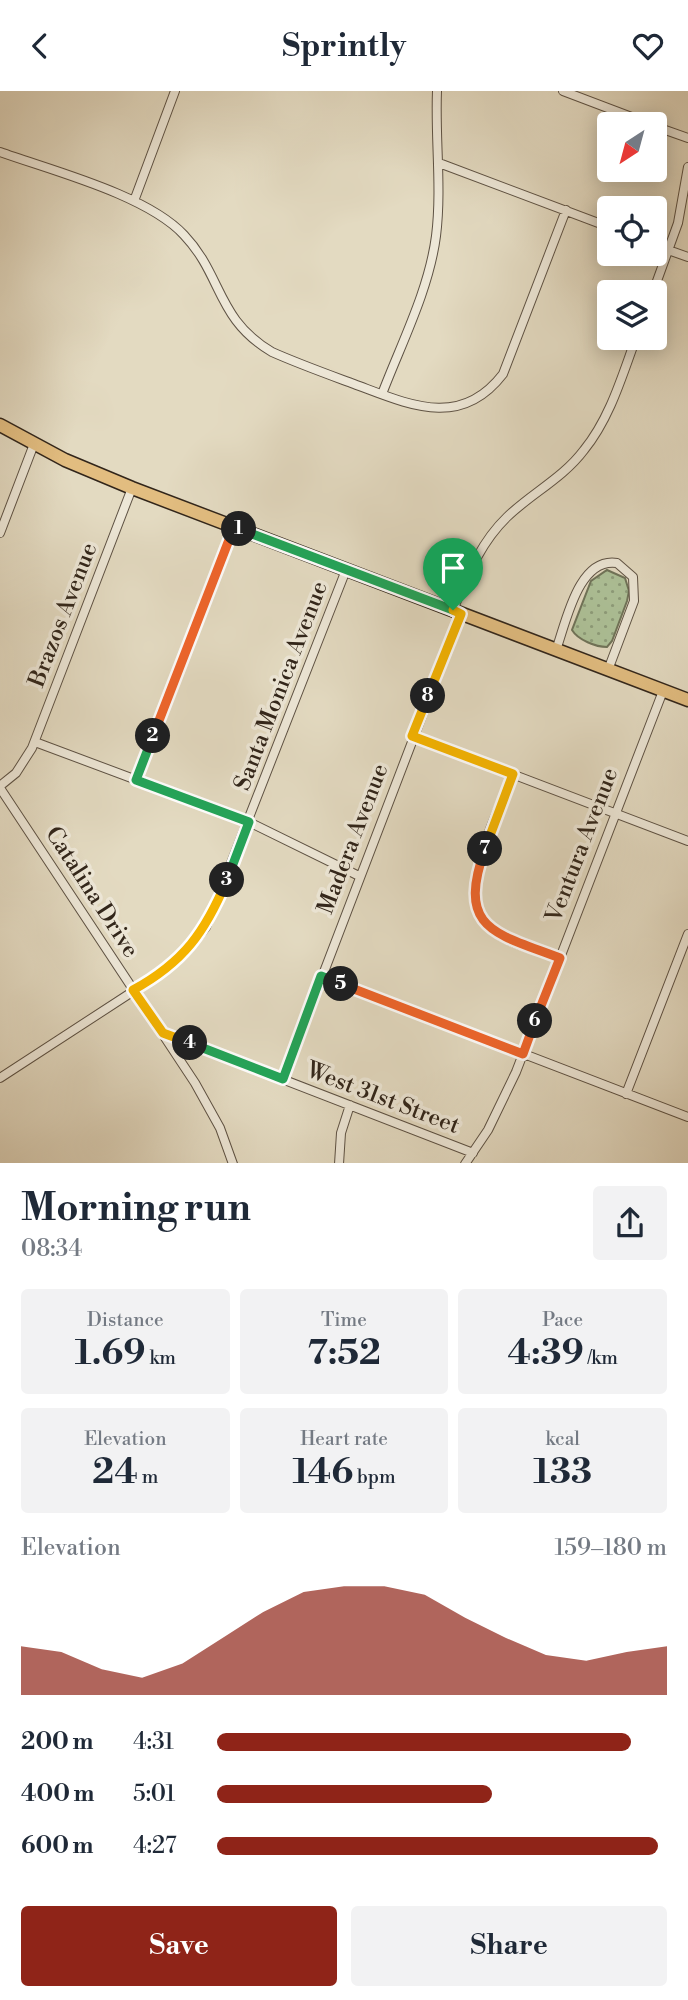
<!DOCTYPE html>
<html lang="en">
<head>
<meta charset="utf-8">
<style>
	:root { --surface:#fff; --page:#f2f2f3; --text:#1f2937; --muted:#747a83; --accent:#8f2418 }
	body { margin:0; font-family:"Libre Bodoni",serif; background:var(--page); color:var(--text); height:100vh; display:flex; flex-direction:column; font-size:26px; white-space:nowrap }
	* { box-sizing:border-box; margin:0 }
	p { font-size:23px; color:var(--muted) }
	.icon { flex:none; width:38px; height:38px; fill:none; stroke:currentColor; stroke-width:2; stroke-linecap:round; stroke-linejoin:round }
	.map { position:relative; height:1072px; overflow:hidden }
	.side { display:flex; flex-direction:column; background:var(--surface); flex:1 }
	.side>* { flex:none }
	.needle { width:46px; rotate:216deg }
	.buttons { position:absolute; left:597px; top:21px; display:grid; gap:14px }
	.buttons a { display:grid; place-items:center; width:70px; height:70px; border-radius:7px; background:var(--surface); box-shadow:0 4px 18px #0003; font-size:35px }
	.pin { position:absolute; display:grid; place-items:center; width:60px; height:60px; color:#fff; margin:-72px -30px; border-radius:50% 50% 50% 0; rotate:-45deg; box-shadow:0 0 7px #0007 }
	.pin .icon { rotate:45deg }
	.km { position:absolute; width:35px; height:35px; margin:-18px; border-radius:50%; background:#222; color:#fff; font-size:19px; line-height:35px; text-align:center }
	.round { display:grid; place-items:center; flex:none; width:74px; height:74px; border-radius:7px; background:var(--page) }
	.head { display:flex; align-items:center; justify-content:space-between; height:119px; padding:0 21px }
	h1 { font-size:38px; font-weight:700; line-height:52px }
	.metrics { display:grid; grid-template-columns:repeat(3,1fr); gap:10px; height:119px; padding:7px 21px }
	.metrics div { display:grid; align-content:center; border-radius:7px; background:var(--page); text-align:center }
	.metrics b { font-size:35px; font-weight:700 }
	.metrics small { font-size:19px; font-weight:400 }
	.metrics p { font-size:19px }
	.chart { height:196px; padding:14px 21px }
	.chart p { display:flex; justify-content:space-between }
	.chart svg { width:100%; height:126px; margin-top:7px; fill:var(--accent); opacity:.7 }
	.action { display:flex; gap:14px; margin-top:auto; padding:14px 21px }
	.action a { flex:1; height:80px; border-radius:7px; background:var(--accent); color:#fff; font-size:28px; font-weight:700; line-height:80px; text-align:center }
	.action a+a { background:var(--page); color:var(--text) }
	ul { padding:0 21px; list-style:none; font-size:23px }
	li { display:grid; grid-template-columns:112px 84px 1fr; align-items:center; height:52px }
	li i { height:18px; border-radius:9px; background:var(--accent) }
	header { display:flex; justify-content:space-between; align-items:center; height:91px; padding:0 21px; background:var(--surface); font-size:32px; font-weight:700 }
	.map>svg:first-child { display:block }
</style>
</head>
<body>
<header><svg class="icon" aria-label="back" viewBox="0 0 24 24"><path d="M15 5l-7 7 7 7"/></svg>Sprintly<svg class="icon" aria-label="heart" viewBox="0 0 24 24"><path d="M12 20l-8-8c-3-5 5-10 8-4 3-6 11-1 8 4z"/></svg></header>
<div class="map">
<svg width="688" height="1073" viewBox="0 0 688 1073">
	<defs>
		<pattern id="grass-dots" width="8" height="8" patternUnits="userSpaceOnUse" patternTransform="scale(1.75)"><rect width="8" height="8" fill="#adc198"/><path d="M2 2h.1M6 6h.1" fill="none" stroke="#8d9d7b" stroke-width="1.8" stroke-linecap="round"/></pattern>
	</defs>
	<rect width="100%" height="100%" fill="#e3dac1"/>
	<filter id="stains"><feTurbulence type="fractalNoise" baseFrequency=".00286" numOctaves="4"/><feColorMatrix values="0 0 0 0 .2 0 0 0 0 .09 0 0 0 0 .02 0 0 0 .5 -.17"/></filter>
	<radialGradient id="worn" r=".72"><stop offset=".6" stop-color="#630" stop-opacity="0"/><stop offset="1" stop-color="#630" stop-opacity=".3"/></radialGradient>
	<path fill="url(#grass-dots)" stroke="#6f7359" stroke-width="2" d="M607,479L625,487L629,500L627,510L612,550L607,556C596,556 578,549 572,539L591,490Z"/>
	<g fill="none" stroke-linecap="round" stroke-linejoin="round">
		<defs>
			<path id="street" d="M563,0L650,33
				M654,35L688,47
				M0,61C53,80 147,104 184,144C223,185 216,228 272,261C299,273 327,283 354,293C408,313 460,339 503,283L566,119
				M439,72L609,136
				M134,110L175,0
				M654,154L688,166
				M653,201L678,132L688,76
				M382,303C401,253 429,199 436,145C442,97 435,48 437,0
				M0,442L34,353
				M453,519C467,486 480,452 507,426C532,402 563,387 584,359C610,327 622,285 636,247
				M556,559C566,532 578,466 617,472L633,486L634,510L608,579
				M412,645L688,750
				M35,651L249,731L359,785
				M513,683C498,723 452,804 491,838C508,853 538,859 560,867
				M136,689L234,436
				M0,695L16,682L32,657L132,397
				M0,697L195,992L220,1037L233,1073
				M321,885L688,1026
				M163,942L473,1062
				M0,987L149,890L187,860L206,836L346,479
				M283,988L461,523
				M626,1003L688,843
				M339,1073L341,1042L350,1014
				M465,1073L488,1039L516,981L663,600"/>
			<path id="primary" d="M0,334L65,369L132,397L688,609"/>
		</defs>
		<use href="#street" stroke="#5e5244" stroke-width="10"/>
		<use href="#primary" stroke="#31251a" stroke-width="15"/>
		<use href="#street" stroke="#ede7d7" stroke-width="8"/>
		<use href="#primary" stroke="#e2bd80" stroke-width="12"/>
	</g>
	<g fill="none" stroke-linecap="round" stroke-linejoin="round">
		<defs>
			<path id="split-1" d="M239,438L453,519"/>
			<path id="split-2" d="M153,645L234,436L239,438"/>
			<path id="split-3" d="M153,645L136,689L249,731L227,789"/>
			<path id="split-4" d="M190,952L163,942L133,899C184,871 205,841 227,789"/>
			<path id="split-5" d="M190,952L283,988L321,885L341,893"/>
			<path id="split-6" d="M341,893L523,963L535,930"/>
			<path id="split-7" d="M485,758C456,839 495,842 560,867L535,930"/>
			<path id="split-8" d="M428,605L412,645L513,683L485,758"/>
			<path id="split-9" d="M428,605L461,523L453,519"/>
		</defs>
		<use href="#split-1" stroke="#fff" stroke-width="14"/>
		<use href="#split-2" stroke="#fff" stroke-width="14"/>
		<use href="#split-3" stroke="#fff" stroke-width="14"/>
		<use href="#split-4" stroke="#fff" stroke-width="14"/>
		<use href="#split-5" stroke="#fff" stroke-width="14"/>
		<use href="#split-6" stroke="#fff" stroke-width="14"/>
		<use href="#split-7" stroke="#fff" stroke-width="14"/>
		<use href="#split-8" stroke="#fff" stroke-width="14"/>
		<use href="#split-9" stroke="#fff" stroke-width="14"/>
		<use href="#split-1" stroke="#22a559" stroke-width="9"/>
		<use href="#split-2" stroke="#f0652b" stroke-width="9"/>
		<use href="#split-3" stroke="#22a559" stroke-width="9"/>
		<use href="#split-4" stroke="#f5b400" stroke-width="9"/>
		<use href="#split-5" stroke="#22a559" stroke-width="9"/>
		<use href="#split-6" stroke="#f0652b" stroke-width="9"/>
		<use href="#split-7" stroke="#f0652b" stroke-width="9"/>
		<use href="#split-8" stroke="#f5b400" stroke-width="9"/>
		<use href="#split-9" stroke="#f5b400" stroke-width="9"/>
	</g>
	<g text-anchor="middle" dominant-baseline="central" stroke-width="7" stroke-linejoin="round" paint-order="stroke">
		<g font-size="23" fill="#31251a" stroke="#ede7d7">
			<text transform="translate(63 524) rotate(-69)">Brazos Avenue</text>
			<text transform="translate(281 595) rotate(-69)">Santa Monica Avenue</text>
			<text transform="translate(353 748) rotate(-69)">Madera Avenue</text>
			<text transform="translate(582 754) rotate(-69)">Ventura Avenue</text>
			<text transform="translate(92 801) rotate(57)">Catalina Drive</text>
			<text transform="translate(383 1007) rotate(21)">West 31st Street</text>
		</g>
	</g>
	<rect width="100%" height="100%" filter="url(#stains)"/>
	<rect width="100%" height="100%" fill="url(#worn)"/>
</svg>
<div class="buttons">
<a><svg class="needle" viewBox="-14 -14 28 28"><path d="M0-13l5 13h-10z" fill="#e53935"/><path d="M0 13l5-13h-10z" fill="#747a83"/></svg></a>
<a><svg class="icon" aria-label="locate" viewBox="0 0 24 24"><circle cx="12" cy="12" r="6"/><path d="M12 2v4M12 18v4M2 12h4M18 12h4"/></svg></a>
<a><svg class="icon" aria-label="layers" viewBox="0 0 24 24"><path d="M12 4l9 5-9 5-9-5zM3 14l9 5 9-5"/></svg></a>
</div>
<div class="pin" style="left:453px;top:519px;background:#1e9e55"><svg class="icon" aria-label="arrive" viewBox="0 0 24 24"><path d="M6 21V4h12l-3 4 3 4H6"/></svg></div>
<b class="km" style="left:239px;top:438px">1</b>
<b class="km" style="left:153px;top:645px">2</b>
<b class="km" style="left:227px;top:789px">3</b>
<b class="km" style="left:190px;top:952px">4</b>
<b class="km" style="left:341px;top:893px">5</b>
<b class="km" style="left:535px;top:930px">6</b>
<b class="km" style="left:485px;top:758px">7</b>
<b class="km" style="left:428px;top:605px">8</b>
</div>
<section class="side">
<div class="head"><div><h1>Morning run</h1><p>08:34</p></div><a class="round"><svg class="icon" aria-label="share" viewBox="0 0 24 24"><path d="M12 15V3M7 8l5-5 5 5M5 13v7h14v-7"/></svg></a></div>
<div class="metrics">
<div><p>Distance</p><b>1.69<small> km</small></b></div>
<div><p>Time</p><b>7:52</b></div>
<div><p>Pace</p><b>4:39<small> /km</small></b></div>
</div>
<div class="metrics">
<div><p>Elevation</p><b>24<small> m</small></b></div>
<div><p>Heart rate</p><b>146<small> bpm</small></b></div>
<div><p>kcal</p><b>133</b></div>
</div>
<div class="chart"><p><span>Elevation</span>159–180 m</p>
<svg viewBox="0 0 160 44" preserveAspectRatio="none"><path d="M0 44V27L10 29L20 35L30 38L40 33L50 24L60 15L70 8L80 6L90 6L100 9L110 17L120 24L130 30L140 32L150 29L160 27V44z"/></svg>
</div>
<ul>
<li><b>200 m</b>4:31<i style="width:92%"></i></li>
<li><b>400 m</b>5:01<i style="width:61%"></i></li>
<li><b>600 m</b>4:27<i style="width:98%"></i></li>
</ul>
<div class="action"><a>Save</a><a>Share</a></div>
</section>
</body>
</html>
